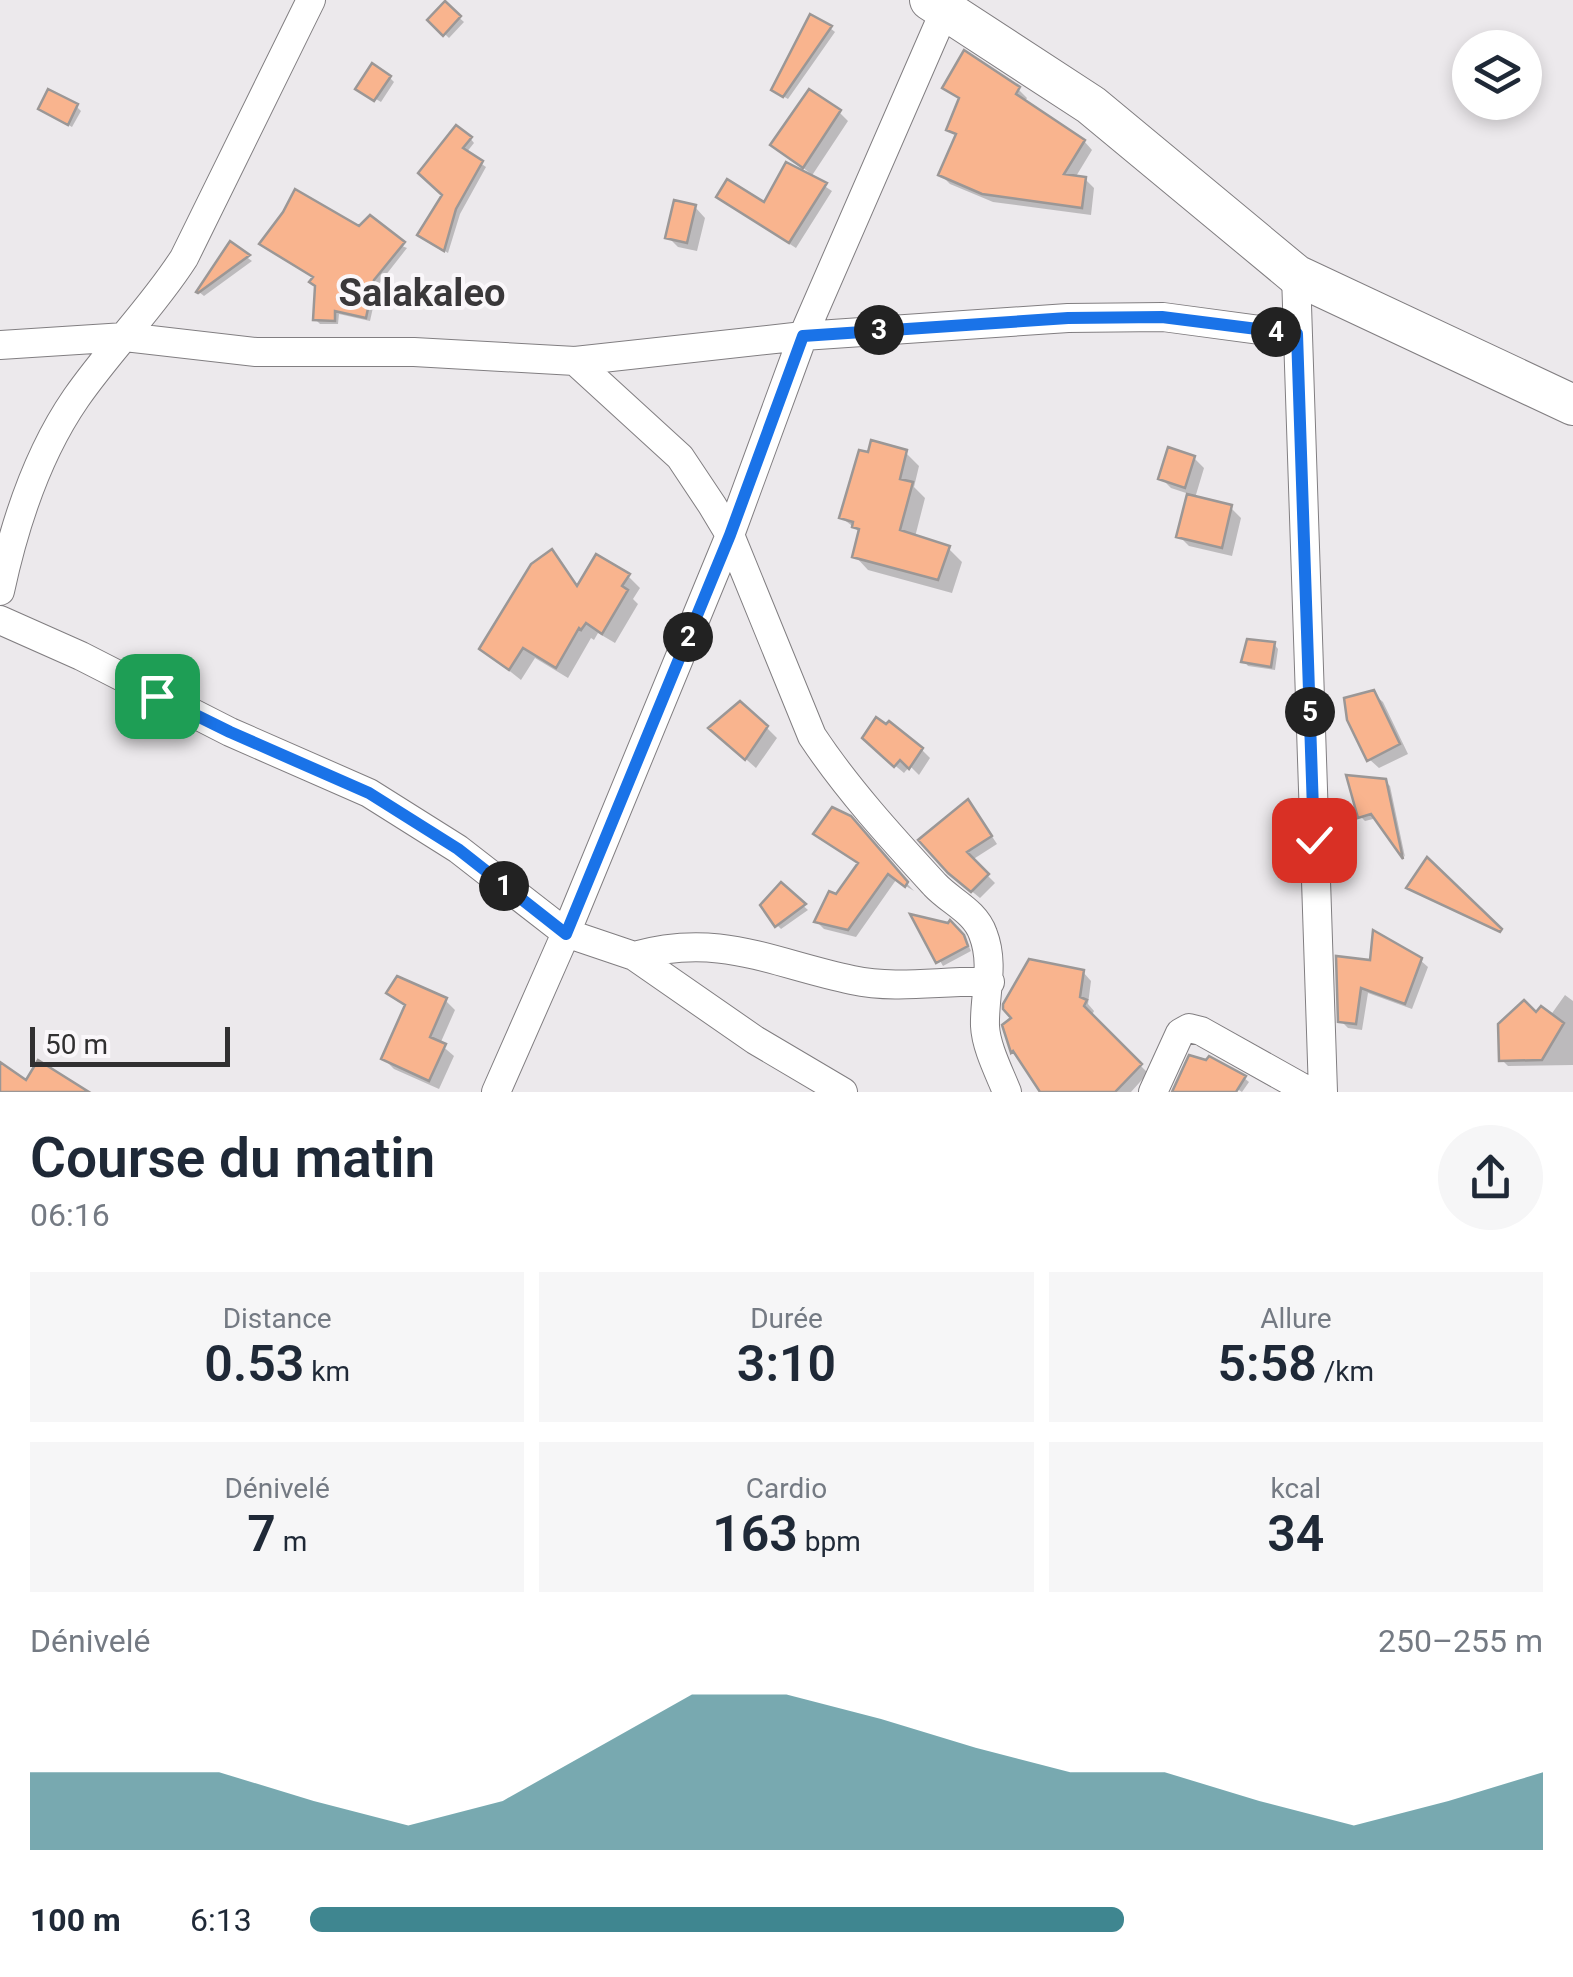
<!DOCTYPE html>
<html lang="fr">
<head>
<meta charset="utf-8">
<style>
	:root { --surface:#fff; --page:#f6f6f7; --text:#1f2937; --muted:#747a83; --accent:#3f8690 }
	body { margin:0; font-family:Roboto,sans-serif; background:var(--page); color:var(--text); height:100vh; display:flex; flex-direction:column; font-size:38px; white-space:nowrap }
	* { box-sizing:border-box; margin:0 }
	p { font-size:32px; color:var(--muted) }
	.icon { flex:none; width:55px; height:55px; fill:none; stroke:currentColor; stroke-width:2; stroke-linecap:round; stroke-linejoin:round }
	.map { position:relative; height:1092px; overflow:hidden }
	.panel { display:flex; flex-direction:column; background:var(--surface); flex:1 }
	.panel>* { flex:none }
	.fabs { position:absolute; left:1452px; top:30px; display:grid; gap:20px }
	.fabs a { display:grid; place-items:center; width:90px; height:90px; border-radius:50%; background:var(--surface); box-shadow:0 5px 15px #0003; font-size:50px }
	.scale { position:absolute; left:30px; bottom:25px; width:200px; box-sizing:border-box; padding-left:10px; border:5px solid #313031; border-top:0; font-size:28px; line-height:35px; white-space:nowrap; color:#313031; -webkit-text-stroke:8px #faf7fa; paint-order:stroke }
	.pin { position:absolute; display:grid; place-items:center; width:85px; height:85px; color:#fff; margin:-42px; border-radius:20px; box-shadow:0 5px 15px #0006 }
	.km { position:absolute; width:50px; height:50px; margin:-25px; border-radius:50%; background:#222; color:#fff; font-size:28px; line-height:50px; text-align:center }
	.round { display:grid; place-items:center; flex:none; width:105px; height:105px; border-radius:52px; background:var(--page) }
	.overview { display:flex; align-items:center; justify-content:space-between; height:170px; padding:0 30px }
	h1 { font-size:55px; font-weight:600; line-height:75px }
	.figures { display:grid; grid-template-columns:repeat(3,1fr); gap:15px; height:170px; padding:10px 30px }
	.figures div { display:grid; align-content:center; border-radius:0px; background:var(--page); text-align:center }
	.figures b { font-size:50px; font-weight:600 }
	.figures small { font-size:28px; font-weight:400 }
	.figures p { font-size:28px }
	.chart { height:280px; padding:20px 30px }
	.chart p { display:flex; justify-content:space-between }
	.chart svg { width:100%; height:180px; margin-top:10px; fill:var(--accent); opacity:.7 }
	ul { padding:0 30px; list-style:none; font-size:32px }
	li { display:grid; grid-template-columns:160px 120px 1fr; align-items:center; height:75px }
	li i { height:25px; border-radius:12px; background:var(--accent) }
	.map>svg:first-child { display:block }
</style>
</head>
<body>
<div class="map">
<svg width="1573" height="1092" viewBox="0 0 1573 1092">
	<rect width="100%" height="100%" fill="#ece9ec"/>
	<path fill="#0003" d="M445,5L464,22L449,38L430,20Z
		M830,28L835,32L788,99L779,94Z
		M390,78L394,82L381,102L359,89Z
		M945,87L1018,89L1027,98L1024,103L1084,141L1092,150L1075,178L1085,179L1094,188L1091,215L993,202L950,184L941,175L958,137L949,129L961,100Z
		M76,106L81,111L72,127L41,109Z
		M839,112L848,121L811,177L832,191L796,248L726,203L765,206L810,177L811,174L774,145Z
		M470,138L474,143L466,153L486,167L460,214L448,253L425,239L445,195L421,173Z
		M695,207L705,218L697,251L678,247L668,237Z
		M360,229L407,248L378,285L370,321L339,314L338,324H320L315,319Z
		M230,245L252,261L204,296L199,292Z
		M905,452L919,466L914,487L925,498L915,537L948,548L962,562L952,593L868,570L855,556L861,533L842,518Z
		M1194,458L1204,468L1195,498L1230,507L1241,518L1232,556L1189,546L1179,536L1189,494L1171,488L1161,478Z
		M552,553L579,587L628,576L640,588L633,599L638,604L615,643L598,633L594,640L591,638L568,678L535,658L521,680L482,649Z
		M1274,644L1278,649L1275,670L1248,666L1244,661Z
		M1373,693L1383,702L1408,754L1379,768L1369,759Z
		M767,728L777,738L756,768L722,738Z
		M873,747L922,750L930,758L919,775L910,766L904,773Z
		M1385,781L1390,786L1405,857L1377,818L1365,821L1360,816Z
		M974,809L997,844L972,860L995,883L980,898L958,880Z
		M848,820L914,891L896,880L856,937L824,929L817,922L860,865L816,834Z
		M781,886L808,910L781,929L777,925Z
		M915,918L965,938L971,951L943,966Z
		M1420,960L1428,967L1412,1009L1368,993L1362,1030L1348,1028L1341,1021L1372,963Z
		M1083,972L1091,981L1088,1004L1094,1011L1091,1017L1148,1073L1131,1092H1044L1013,1051L1006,1031Z
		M389,992L445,1000L455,1010L440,1044L454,1056L439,1089L394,1069L384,1059L407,1007Z
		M1565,995L1573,1001V1065L1508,1066L1502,1060L1536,1016H1550Z
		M1214,1074L1244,1078L1249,1082L1242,1092Z"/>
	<path fill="#f9b48e" stroke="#9b9796" stroke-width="2.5" d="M445,1L461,16L443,36L427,20Z
		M810,14L832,26L783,97L771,90Z
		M964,50L1020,87L1016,94L1085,140L1064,174L1086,177L1082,208L982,194L938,175L956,134L946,130L959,98L942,88Z
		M372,63L391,76L374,101L355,89Z
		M48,89L78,104L68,125L38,109Z
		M809,89L841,110L803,168L770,145Z
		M456,125L472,137L463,148L483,161L456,209L444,251L417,235L442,195L418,173Z
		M786,162L827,183L789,243L716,197L727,179L764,202Z
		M295,189L359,226L370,215L405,242L374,280L366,318L335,311V321L313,320L315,286L309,282L313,277L259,244L283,212Z
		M674,200L696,205L687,243L665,238Z
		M230,241L250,255L198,293L196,292Z
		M871,440L907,450L900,479L913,482L900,530L950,546L938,580L852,557L859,529L852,527L853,522L839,518L859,450L868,452Z
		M1168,447L1195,456L1185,488L1158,479Z
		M1187,494L1232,505L1222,548L1176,537Z
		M552,549L577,586L596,554L630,574L622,586L628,590L602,634L586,623L581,630L579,628L556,668L523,648L509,670L479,649L531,564Z
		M1247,639L1275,642L1271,667L1241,662Z
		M1374,690L1400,744L1367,761L1347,720L1344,698Z
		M740,701L768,726L745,760L708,728Z
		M876,717L886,724L889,721L923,748L909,769L900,760L894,767L862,738Z
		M1346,775L1386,779L1403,859L1371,814L1358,818Z
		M968,799L992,836L967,852L989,874L971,892L948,873L918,840Z
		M832,807L851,816L908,882L905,887L888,874L848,930L814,922L829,891L836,894L858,863L813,834Z
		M1427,857L1502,929L1500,932L1406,888Z
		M781,882L806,904L775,927L760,905Z
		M910,914L948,923L950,920L964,935L968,946L936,963Z
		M1373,930L1422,958L1405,1004L1361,988L1356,1024L1338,1022L1336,956L1370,960Z
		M1029,959L1084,970L1080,997L1087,1000L1084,1006L1142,1064L1115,1092H1040L1013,1051L1011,1053L1002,1025L1011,1018L1003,1009V1004Z
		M397,976L447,998L430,1037L446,1044L429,1081L381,1059L405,1005L386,993Z
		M1524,1000L1536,1012L1541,1006L1564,1023L1542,1060L1499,1061L1498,1024Z
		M1189,1055L1206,1060L1209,1056L1246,1076L1236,1092H1172Z
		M38,1060L89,1092H0V1062L26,1080Z"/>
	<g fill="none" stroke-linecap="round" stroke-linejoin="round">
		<defs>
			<path id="minor" d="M1296,275L1323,1092
				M0,345L125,337L256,352H414L575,361L803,336L1068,318L1163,317L1297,335
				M575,361L680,457L712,505L730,535L812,736C847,789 892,838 935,885C951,902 975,911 983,934C995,965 984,995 985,1026C986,1047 999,1072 1007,1092
				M0,591C14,526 38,453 76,398C110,349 152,308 184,258L311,0
				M0,620L81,656L230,732L369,793L458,849L566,933L634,956L755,1040L843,1092
				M634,956C720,932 771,963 852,980C899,990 943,980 990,982
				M496,1092L566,933L730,535L803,336L945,10
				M1153,1092L1180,1033L1189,1028L1201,1031L1310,1092"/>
			<path id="secondary" d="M930,0L1091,105L1296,275L1573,405"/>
		</defs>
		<use href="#minor" stroke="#817e81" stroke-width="30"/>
		<use href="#secondary" stroke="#817e81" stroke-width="42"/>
		<use href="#minor" stroke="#fff" stroke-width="28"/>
		<use href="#secondary" stroke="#fff" stroke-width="40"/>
	</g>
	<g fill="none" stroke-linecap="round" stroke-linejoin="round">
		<defs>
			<path id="route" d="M157,696L230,732L369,793L458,849L566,934L730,535L803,336L1068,318L1162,317L1297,334L1314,840"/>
		</defs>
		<use href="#route" stroke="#fff" stroke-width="20"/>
		<use href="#route" stroke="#1a73e8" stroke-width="12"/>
	</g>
	<g text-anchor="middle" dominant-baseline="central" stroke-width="8" stroke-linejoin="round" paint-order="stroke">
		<g font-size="38" font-weight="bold" fill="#3a383a" stroke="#faf7fa">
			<text x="422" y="293">Salakaleo</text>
		</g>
	</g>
</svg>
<div class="fabs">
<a><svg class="icon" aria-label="layers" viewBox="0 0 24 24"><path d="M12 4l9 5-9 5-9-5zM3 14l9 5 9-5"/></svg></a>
</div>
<div class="scale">50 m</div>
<div class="pin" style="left:157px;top:696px;background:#1e9e55"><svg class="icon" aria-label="arrive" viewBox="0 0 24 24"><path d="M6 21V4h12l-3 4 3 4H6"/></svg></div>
<div class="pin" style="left:1314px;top:840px;background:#d93025"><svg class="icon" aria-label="check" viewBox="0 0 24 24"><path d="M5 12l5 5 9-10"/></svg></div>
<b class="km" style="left:504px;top:886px">1</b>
<b class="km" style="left:688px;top:637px">2</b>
<b class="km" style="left:879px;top:330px">3</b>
<b class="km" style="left:1276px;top:332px">4</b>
<b class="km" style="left:1310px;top:712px">5</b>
</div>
<section class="panel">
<div class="overview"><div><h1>Course du matin</h1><p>06:16</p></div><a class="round"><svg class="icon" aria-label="share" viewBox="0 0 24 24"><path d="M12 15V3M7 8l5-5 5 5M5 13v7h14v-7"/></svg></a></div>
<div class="figures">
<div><p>Distance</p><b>0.53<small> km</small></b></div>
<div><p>Durée</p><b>3:10</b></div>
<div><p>Allure</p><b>5:58<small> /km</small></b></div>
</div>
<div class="figures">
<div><p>Dénivelé</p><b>7<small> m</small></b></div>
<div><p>Cardio</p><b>163<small> bpm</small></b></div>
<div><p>kcal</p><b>34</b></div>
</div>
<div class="chart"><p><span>Dénivelé</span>250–255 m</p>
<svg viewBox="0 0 160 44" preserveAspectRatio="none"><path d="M0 44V25L10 25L20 25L30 32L40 38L50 32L60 19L70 6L80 6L90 12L100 19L110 25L120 25L130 32L140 38L150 32L160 25V44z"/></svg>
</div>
<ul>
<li><b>100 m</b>6:13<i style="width:66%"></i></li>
</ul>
</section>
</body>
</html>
